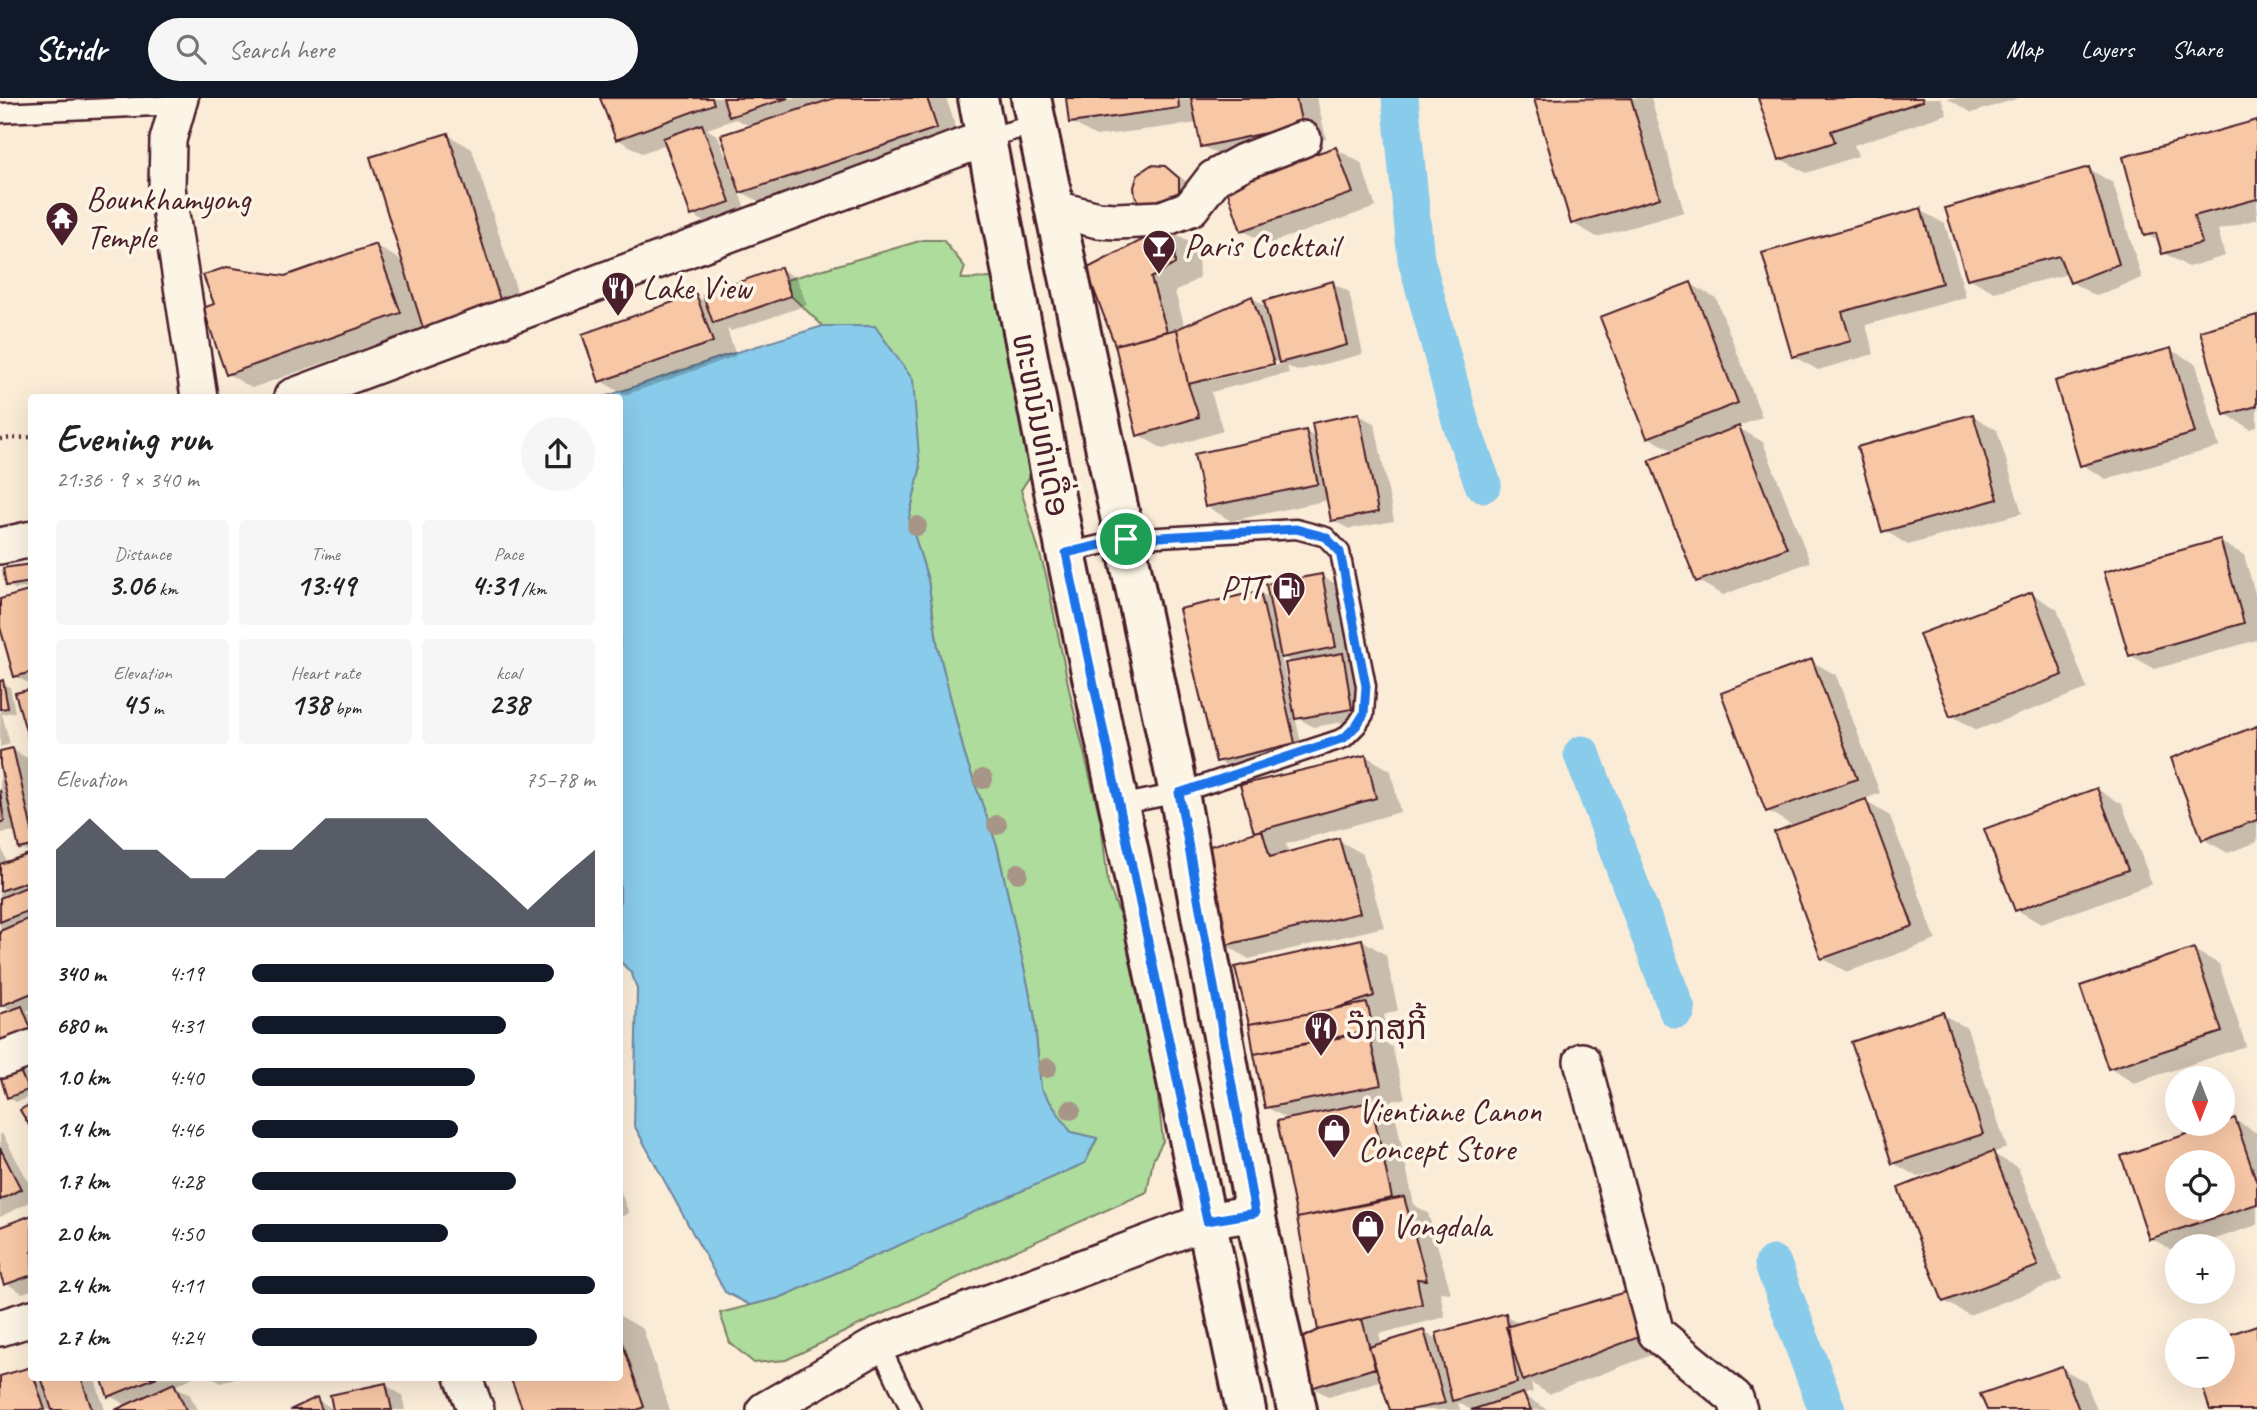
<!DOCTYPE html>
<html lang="en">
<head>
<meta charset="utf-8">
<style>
	:root { --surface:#fff; --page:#f6f6f6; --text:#222; --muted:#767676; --accent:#111827 }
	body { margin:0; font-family:Caveat,"Noto Sans Lao",sans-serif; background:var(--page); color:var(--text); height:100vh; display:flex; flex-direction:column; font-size:26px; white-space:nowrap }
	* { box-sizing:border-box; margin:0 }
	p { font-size:23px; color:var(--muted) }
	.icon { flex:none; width:38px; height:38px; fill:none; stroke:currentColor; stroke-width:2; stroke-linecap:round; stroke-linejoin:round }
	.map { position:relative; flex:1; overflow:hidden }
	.details { position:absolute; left:28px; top:296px; width:595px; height:987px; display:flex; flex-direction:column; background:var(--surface); border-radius:7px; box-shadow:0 7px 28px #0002 }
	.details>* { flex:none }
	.needle { width:46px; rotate:180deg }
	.controls { position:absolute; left:2165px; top:968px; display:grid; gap:14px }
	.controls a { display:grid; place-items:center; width:70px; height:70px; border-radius:50%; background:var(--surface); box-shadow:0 7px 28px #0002; font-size:35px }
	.pin { position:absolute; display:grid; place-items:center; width:60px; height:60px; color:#fff; margin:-30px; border:4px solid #fff; border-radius:50%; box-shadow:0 2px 7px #0007 }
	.round { display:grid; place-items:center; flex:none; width:74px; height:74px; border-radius:37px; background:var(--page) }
	.head { display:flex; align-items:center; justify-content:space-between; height:119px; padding:0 28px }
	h1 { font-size:38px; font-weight:600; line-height:52px }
	.stats { display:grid; grid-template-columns:repeat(3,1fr); gap:10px; height:119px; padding:7px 28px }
	.stats div { display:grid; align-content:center; border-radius:7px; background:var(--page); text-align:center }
	.stats b { font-size:30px; font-weight:600 }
	.stats small { font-size:19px; font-weight:400 }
	.stats p { font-size:19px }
	.chart { height:196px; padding:14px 28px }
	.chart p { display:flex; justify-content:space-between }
	.chart svg { width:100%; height:126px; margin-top:7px; fill:var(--accent); opacity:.7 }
	ul { padding:0 28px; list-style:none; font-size:23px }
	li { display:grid; grid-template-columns:112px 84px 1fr; align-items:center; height:52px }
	li i { height:18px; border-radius:9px; background:var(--accent) }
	header { display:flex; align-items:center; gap:42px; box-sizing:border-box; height:98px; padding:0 35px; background:var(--accent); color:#fff }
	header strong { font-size:33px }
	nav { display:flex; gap:38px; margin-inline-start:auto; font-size:24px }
	.search { width:490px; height:63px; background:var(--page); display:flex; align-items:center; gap:18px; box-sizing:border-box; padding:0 24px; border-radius:38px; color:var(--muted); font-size:26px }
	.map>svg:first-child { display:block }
</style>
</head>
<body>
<header>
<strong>Stridr</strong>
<div class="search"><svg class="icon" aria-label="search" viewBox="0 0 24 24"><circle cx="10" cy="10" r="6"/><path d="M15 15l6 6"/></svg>Search here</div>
<nav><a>Map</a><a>Layers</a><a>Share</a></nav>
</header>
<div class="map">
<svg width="2257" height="1312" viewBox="0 0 2257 1312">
	<rect width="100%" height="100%" fill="#fbecd8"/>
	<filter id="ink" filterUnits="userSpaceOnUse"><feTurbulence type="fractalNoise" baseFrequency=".0143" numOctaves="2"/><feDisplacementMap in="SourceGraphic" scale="14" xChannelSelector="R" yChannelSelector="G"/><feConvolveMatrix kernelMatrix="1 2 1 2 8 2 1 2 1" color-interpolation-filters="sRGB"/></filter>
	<g filter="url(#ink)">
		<path fill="#addc9c" stroke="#7c7e64" stroke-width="2" d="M923,142H943L965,169L961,181L994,180L1013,266L1015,302L1025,328L1032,375L1021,392L1046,477L1072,605L1101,724L1108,785L1125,832L1148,915L1163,1043L1153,1062L1147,1094L999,1160L786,1262L754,1265L730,1245L720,1215L779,1200L1085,1065L1097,1041L1071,1034L1041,991L1034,915L997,748L965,658L938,550L928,482L909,420L920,371L875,229L823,228L791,198L786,182Z"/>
		<path fill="#89cbea" stroke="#70869e" stroke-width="2" d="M823,228H875L913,282L920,371L909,420L928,482L938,550L965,658L997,748L1034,915L1041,991L1071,1034L1097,1040L1085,1065L779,1200L750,1207L725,1194L634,1027L637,891L632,876L620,863V299H604L721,259Z"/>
		<path fill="#0003" fill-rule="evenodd" d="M602,0H946L961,44L767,108L738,92L746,113L709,127L693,117L667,46L642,55L617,41ZM736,21L751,29L737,80L734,82L718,38L707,31Z
			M1068,0H1317L1326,41L1227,62L1202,48L1198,25L1096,38L1071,24Z
			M1544,0H1651L1684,114L1597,139L1572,125L1537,2Z
			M1760,0H1941L1947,16L1854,47L1858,58L1806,75L1781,61Z
			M1947,0H2019L1972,15Z
			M2257,24V121L2218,132L2225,158L2188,169L2164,155L2161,145L2146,136Z
			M448,37L472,51L526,222L425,229L252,290L228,276L286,180L376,148L404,164Z
			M1336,51L1361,65L1376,109L1267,146L1242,132Z
			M1165,70L1182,80L1195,91L1187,118Z
			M2089,71L2113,85L2142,180L2096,198L2071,184L2068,176L1994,194L1969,180Z
			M1920,112L1945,126L1966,199L1866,227L1874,256L1818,272L1793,258Z
			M1167,131L1192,145L1198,158L1199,180L1175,194L1185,229L1252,200L1267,209L1333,185L1349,194L1363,256L1297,273L1287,268L1289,275L1211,294L1223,333L1163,351L1139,337L1116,246ZM1282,262L1283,266L1208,283V280Z
			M781,171L797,181L807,207L731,233L727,231L736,258L625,297L601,283L696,198L708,205Z
			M1691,186L1716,200L1762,319L1737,329L1763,344L1810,464L1723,497L1698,483L1675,354L1648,339Z
			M2257,219V329L2250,331L2226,316Z
			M2171,252L2196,266L2219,349L2106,381L2081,366Z
			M1359,317L1375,326L1394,423L1349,431L1333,422L1329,402L1231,423L1206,408L1306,334L1317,340Z
			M1973,318L1997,332L2022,415L1908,447L1884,432Z
			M2219,443L2244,457L2257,502V542L2155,571L2130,557Z
			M32,467V489L15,491L8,487Z
			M1321,478L1338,487L1352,558L1347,559L1359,566L1368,620L1313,629L1295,618L1302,649L1225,667L1217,662L1259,494L1271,501ZM1281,558L1293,565L1291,589L1288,590Z
			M32,494V587L15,578L0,523V502Z
			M2032,496L2057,511L2087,591L1977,632L1952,618Z
			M1811,563L1836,577L1880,695L1863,702L1890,718L1936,842L1847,874L1822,860L1795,729L1768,713Z
			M2,584L10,589L15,614L2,616L10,646L0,649V585Z
			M2257,630V744L2228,755L2203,741Z
			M13,652L29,661L32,672V756L21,750L17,733L0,735V655Z
			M1366,658L1391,673L1400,714L1286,746L1289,755L1338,742L1363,756L1384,829L1249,861L1224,846L1256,736L1242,688Z
			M2097,691L2122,706L2152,786L2041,826L2017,812Z
			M0,745L7,765L32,757V911L27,913L32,918V940L0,918L13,913L2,907L0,901Z
			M1362,842L1386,857L1398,912L1384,917L1390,942L1383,943L1392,949L1405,1000L1373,1007L1396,1020L1414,1107L1428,1115L1451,1195L1440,1194L1445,1219L1379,1236L1382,1247L1424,1234L1440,1243L1505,1217L1521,1226L1629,1195L1670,1250L1549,1296L1531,1285L1533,1294L1523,1297L1548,1312H1471L1458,1304L1460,1312H1392L1382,1282L1329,1299L1312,1289L1320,1233L1279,1025L1290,1022L1266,1009Z
			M2194,852L2219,866L2246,948L2134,985L2109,970Z
			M1942,916L1967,930L2007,1050L1992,1055L2018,1070L2062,1182L1969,1217L1944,1203L1955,1067L1918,1079L1893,1065Z
			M19,972L27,976L32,988V998L16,1004L8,999L0,979Z
			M2235,1022L2257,1035V1127L2194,1148H2177L2175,1154L2151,1140L2123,1059ZM2177,1064H2222V1110H2177Z
			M0,1035L3,1037L32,1090V1103L0,1119Z
			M620,1092L629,1115L620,1119Z
			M32,1119V1192L22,1195L6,1185L0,1170V1130Z
			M620,1218L643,1231L670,1312H525L620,1279Z
			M2061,1270L2086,1284L2097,1312H1989Z
			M32,1271V1279H94L105,1312H0V1280Z
			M102,1279H193L175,1288L190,1297L197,1312H119L128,1308L110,1298Z
			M211,1279H237L221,1285Z
			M386,1287L402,1297L405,1312H335Z
			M316,1301L335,1312H294Z"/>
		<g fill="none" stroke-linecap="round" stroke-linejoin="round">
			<path stroke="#89cbea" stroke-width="37" d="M1400,0L1416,161L1461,326L1483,386
				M1582,656L1677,912
				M1773,1166L1827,1312"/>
		</g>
		<path fill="#f7c7a6" stroke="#4a1f2b" stroke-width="2" fill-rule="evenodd" d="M600,0H712L714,6L616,42Z
			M723,0H788L729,19Z
			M835,0H927L937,30L740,95L721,37Z
			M1066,0H1178L1179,10L1069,25Z
			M1191,0H1296L1302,27L1201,49Z
			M1631,0L1660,100L1571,126L1534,1Z
			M1758,0H1922L1923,3L1831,33L1835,44L1779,62Z
			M2257,22V101L2194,118L2202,145L2162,156L2156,135L2144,138L2123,59Z
			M702,26L730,104L691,118L663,40Z
			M448,35L502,208L424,233L370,59Z
			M1336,49L1353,95L1241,133L1225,86Z
			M1151,67L1165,68L1179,80V99L1143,108L1135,98L1134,89L1138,76Z
			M2089,69L2119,166L2070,185L2059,158L1967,181L1945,110Z
			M1921,110L1942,185L1842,214L1851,243L1792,259L1762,155Z
			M1167,129L1174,142L1175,166L1151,180L1167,233L1115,247L1086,171Z
			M376,146L401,215L226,277L203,210L214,206L203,177L227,169L285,178Z
			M781,169L791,198L713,225L703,197Z
			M1333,183L1347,247L1279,265L1264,203Z
			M1691,184L1738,305L1647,340L1600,219Z
			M696,196L713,244L599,284L582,236Z
			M1252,198L1274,266L1188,286L1177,231Z
			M2257,217V308L2224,317L2200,233Z
			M1177,231L1188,286L1199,319L1137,338L1115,247Z
			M2171,250L2195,335L2080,368L2055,283Z
			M1359,315L1378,414L1331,423L1312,325Z
			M1973,316L1998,401L1882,434L1857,349Z
			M1739,328L1787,450L1696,484L1649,362Z
			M1306,332L1318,386L1205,409L1194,356Z
			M2220,441L2244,525L2129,558L2104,474Z
			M32,466V484L6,488L3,470Z
			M1322,476L1336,549L1281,560L1266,486Z
			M32,492V574L14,579L0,529V501Z
			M1260,493L1295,645L1216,664L1179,511Z
			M2032,494L2063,577L1950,619L1919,536Z
			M1343,555L1352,611L1295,621L1285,565Z
			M1812,561L1857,681L1766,714L1721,595Z
			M3,582L8,610L0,611V583Z
			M32,591V653L15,595Z
			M2257,628V722L2202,742L2171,660Z
			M13,650L32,732V748L19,751L0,667V653Z
			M1366,657L1376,700L1254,734L1240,687Z
			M2097,690L2128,772L2015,813L1984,731Z
			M0,692L4,724H0Z
			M1866,701L1913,828L1821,861L1774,734Z
			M1262,732L1270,759L1339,740L1360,815L1222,848L1201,751Z
			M32,755V782L0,793V766Z
			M26,789L32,802V811L0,824V800Z
			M32,819V895L1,908L0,833Z
			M1362,841L1374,898L1334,911L1249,926L1235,869Z
			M2194,850L2222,934L2108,971L2080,888Z
			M1367,905L1374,933L1254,956L1249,926Z
			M22,908L32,933L0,945V916Z
			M1943,914L1983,1036L1892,1066L1851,944Z
			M1368,933L1381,987L1265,1010L1254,956Z
			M19,970L28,992L7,1000L0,977Z
			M1371,1004L1392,1100L1297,1120L1277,1023Z
			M32,1005V1032L20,1012Z
			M2235,1020L2257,1085V1106L2149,1141L2121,1058ZM2177,1064H2222V1110H2177Z
			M0,1050L21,1091L0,1102Z
			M1993,1053L2038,1168L1943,1204L1898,1090Z
			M1404,1099L1427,1182L1417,1181L1422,1206L1318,1232L1297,1120Z
			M32,1117V1177L4,1187L0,1175V1129Z
			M1629,1193L1647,1236L1523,1283L1506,1229Z
			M1506,1215L1517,1285L1452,1303L1436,1235Z
			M1362,1221L1375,1270L1311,1290L1298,1242L1318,1232Z
			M2257,1227V1312H2210L2199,1278H2222V1239Z
			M1424,1232L1445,1305L1410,1312H1390L1369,1249Z
			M620,1237L644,1309L637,1312H523L510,1279H620Z
			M2062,1268L2079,1312H1987L1980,1296Z
			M31,1269L32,1279H34L45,1312H0V1278Z
			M41,1279H81L92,1312H52Z
			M101,1279H157L108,1299Z
			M174,1285L186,1312H115Z
			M386,1285L392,1312H333L330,1297Z
			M1523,1295L1531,1312H1471Z
			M317,1299L322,1312H290Z"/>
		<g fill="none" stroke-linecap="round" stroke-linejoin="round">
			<defs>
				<path id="lane" d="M0,15L178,7
					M986,40L1036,26
					M1066,455L1126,441L1296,431L1326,439L1340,454L1366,588L1364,616L1357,627L1344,640L1179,695L1119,707
					M879,1246L911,1312"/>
				<path id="street" d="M180,0L168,42L167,90L199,299
					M1056,111L1098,122L1116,123L1162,121L1191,110L1214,80L1243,64L1303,41
					M292,299L986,40
					M0,448L32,441
					M0,962L32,950
					M1582,963L1656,1235L1735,1300L1739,1312
					M0,1230L32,1220
					M463,1279L476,1312
					M765,1312L879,1246L1207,1123L1255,1115"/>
				<path id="primary" d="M978,0L1066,455L1246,1312
					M1031,0L1179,695L1255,1115L1297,1312"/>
			</defs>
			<use href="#lane" stroke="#4a1f2b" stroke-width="23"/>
			<use href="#street" stroke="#4a1f2b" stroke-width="40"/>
			<use href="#primary" stroke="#4a1f2b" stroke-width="44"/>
			<path stroke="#4a1f2b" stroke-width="4.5" stroke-dasharray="2 5" stroke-linecap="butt" d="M0,341L32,339"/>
			<use href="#lane" stroke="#fcf5e5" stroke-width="18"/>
			<use href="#street" stroke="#fcf5e5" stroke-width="35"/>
			<use href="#primary" stroke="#fcf5e5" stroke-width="38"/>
		</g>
		<g fill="#a79588">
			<circle cx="917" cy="428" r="10"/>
			<circle cx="983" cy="681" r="10"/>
			<circle cx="997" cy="727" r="10"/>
			<circle cx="1018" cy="775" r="10"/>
			<circle cx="1047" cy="970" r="10"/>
			<circle cx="1071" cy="1012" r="10"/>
		</g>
	</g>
	<g fill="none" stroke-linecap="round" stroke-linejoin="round" filter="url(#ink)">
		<defs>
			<path id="route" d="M1296,431L1326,439L1340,454L1366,588L1364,616L1357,627L1344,640L1179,695L1255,1115L1207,1123L1066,455L1126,441Z"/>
		</defs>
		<use href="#route" stroke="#fff" stroke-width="14"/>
		<use href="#route" stroke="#1a73e8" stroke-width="9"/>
	</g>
	<defs>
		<symbol id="temple-pin" viewBox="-11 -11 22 30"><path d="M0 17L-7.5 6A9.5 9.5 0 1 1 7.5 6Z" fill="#4a1f2b" stroke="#fcf5e5"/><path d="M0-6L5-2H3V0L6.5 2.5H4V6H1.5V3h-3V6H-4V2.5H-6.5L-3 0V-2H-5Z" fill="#fff"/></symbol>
		<symbol id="bar-pin" viewBox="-11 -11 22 30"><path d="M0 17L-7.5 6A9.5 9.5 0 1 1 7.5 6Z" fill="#4a1f2b" stroke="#fcf5e5"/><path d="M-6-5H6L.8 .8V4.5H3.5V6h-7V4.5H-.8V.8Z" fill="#fff"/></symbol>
		<symbol id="restaurant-pin" viewBox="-11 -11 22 30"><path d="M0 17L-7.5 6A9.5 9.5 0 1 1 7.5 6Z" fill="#4a1f2b" stroke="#fcf5e5"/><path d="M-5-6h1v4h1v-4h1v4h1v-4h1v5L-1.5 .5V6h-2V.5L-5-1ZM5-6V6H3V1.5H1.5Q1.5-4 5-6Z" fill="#fff"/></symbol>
		<symbol id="fuel-pin" viewBox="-11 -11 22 30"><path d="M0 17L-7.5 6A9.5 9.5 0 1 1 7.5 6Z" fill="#4a1f2b" stroke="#fcf5e5"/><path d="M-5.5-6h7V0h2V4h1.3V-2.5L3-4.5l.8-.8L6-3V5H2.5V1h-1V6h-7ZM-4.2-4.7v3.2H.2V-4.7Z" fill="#fff"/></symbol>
		<symbol id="shop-pin" viewBox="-11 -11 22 30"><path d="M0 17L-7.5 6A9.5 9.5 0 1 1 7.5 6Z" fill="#4a1f2b" stroke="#fcf5e5"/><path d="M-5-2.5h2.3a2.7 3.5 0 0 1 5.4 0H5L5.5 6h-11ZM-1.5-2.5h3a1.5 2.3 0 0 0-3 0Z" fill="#fff"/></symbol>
	</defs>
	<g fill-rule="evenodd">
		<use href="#temple-pin" x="43" y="101" width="38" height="52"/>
		<use href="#bar-pin" x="1140" y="129" width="38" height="52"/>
		<use href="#restaurant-pin" x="599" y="171" width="38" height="52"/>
		<use href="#fuel-pin" x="1270" y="471" width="38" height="52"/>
		<use href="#restaurant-pin" x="1302" y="911" width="38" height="52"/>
		<use href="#shop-pin" x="1315" y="1013" width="38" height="52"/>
		<use href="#shop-pin" x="1349" y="1109" width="38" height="52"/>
	</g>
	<g text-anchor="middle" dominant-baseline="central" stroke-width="7" stroke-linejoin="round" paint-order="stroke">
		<g font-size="33" fill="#4a1f2b" stroke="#fcf5e5" text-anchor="start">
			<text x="86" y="101">Bounkhamyong<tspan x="86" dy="38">Temple</tspan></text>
			<text x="1184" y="148">Paris Cocktail</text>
			<text x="642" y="190">Lake View</text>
			<text x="1264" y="490" text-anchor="end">PTT</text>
			<text x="1346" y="930">ວ໊ກສຸກີ້</text>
			<text x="1358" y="1013">Vientiane Canon<tspan x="1358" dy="38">Concept Store</tspan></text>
			<text x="1392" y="1128">Vongdala</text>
		</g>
		<g font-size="33" fill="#4a1f2b" stroke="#fcf5e5">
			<text transform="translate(1041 327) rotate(79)">ທະຫນົນທ່າເດື່ອ</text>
		</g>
	</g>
</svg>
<div class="controls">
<a><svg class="needle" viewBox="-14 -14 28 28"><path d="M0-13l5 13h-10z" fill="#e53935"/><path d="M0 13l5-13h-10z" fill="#767676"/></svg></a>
<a><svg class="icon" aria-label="locate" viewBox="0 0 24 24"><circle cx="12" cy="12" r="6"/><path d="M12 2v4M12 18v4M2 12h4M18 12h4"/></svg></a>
<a>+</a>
<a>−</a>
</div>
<div class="pin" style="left:1126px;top:441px;background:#1e9e55"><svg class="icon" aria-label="arrive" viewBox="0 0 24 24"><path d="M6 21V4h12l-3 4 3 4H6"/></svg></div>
<section class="details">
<div class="head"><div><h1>Evening run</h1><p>21:36 · 9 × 340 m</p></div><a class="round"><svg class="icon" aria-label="share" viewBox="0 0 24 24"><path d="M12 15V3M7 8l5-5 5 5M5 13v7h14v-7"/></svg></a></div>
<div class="stats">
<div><p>Distance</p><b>3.06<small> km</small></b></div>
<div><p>Time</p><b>13:49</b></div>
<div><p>Pace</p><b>4:31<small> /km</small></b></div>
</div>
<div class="stats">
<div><p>Elevation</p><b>45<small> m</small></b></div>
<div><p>Heart rate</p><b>138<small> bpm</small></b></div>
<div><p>kcal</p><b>238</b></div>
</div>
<div class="chart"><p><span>Elevation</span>75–78 m</p>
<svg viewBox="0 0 160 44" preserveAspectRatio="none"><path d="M0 44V17L10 6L20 17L30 17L40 27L50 27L60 17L70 17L80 6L90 6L100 6L110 6L120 17L130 27L140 38L150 27L160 17V44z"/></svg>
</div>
<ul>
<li><b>340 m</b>4:19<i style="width:88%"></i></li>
<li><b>680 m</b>4:31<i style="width:74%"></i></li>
<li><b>1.0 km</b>4:40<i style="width:65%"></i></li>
<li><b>1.4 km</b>4:46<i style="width:60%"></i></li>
<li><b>1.7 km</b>4:28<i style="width:77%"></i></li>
<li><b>2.0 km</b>4:50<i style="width:57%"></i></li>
<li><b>2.4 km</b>4:11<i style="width:100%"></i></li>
<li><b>2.7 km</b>4:24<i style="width:83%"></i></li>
</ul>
</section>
</div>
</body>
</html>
